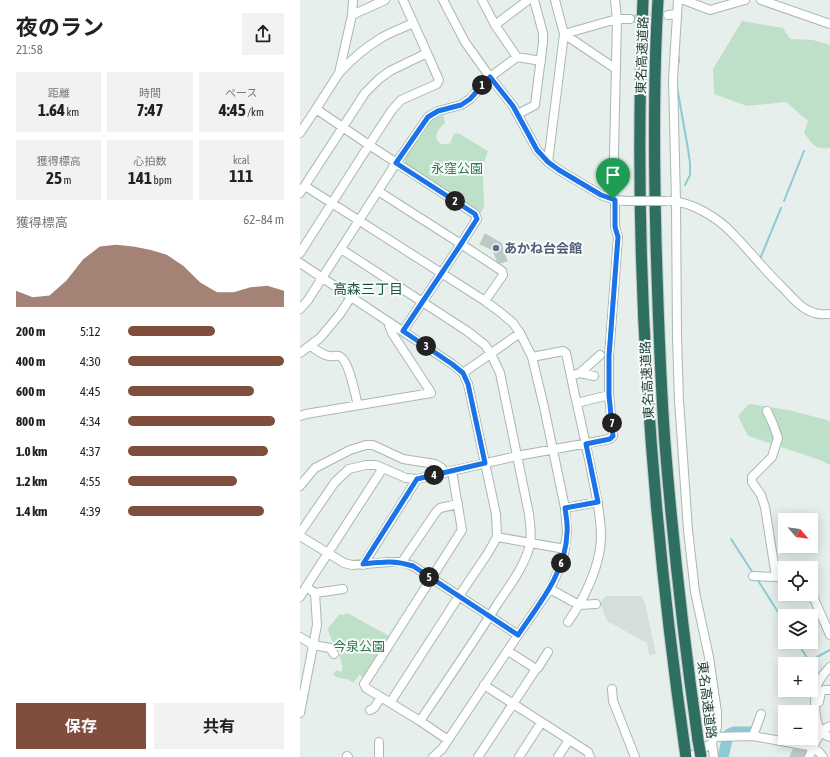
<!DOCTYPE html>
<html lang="ja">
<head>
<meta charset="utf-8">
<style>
	:root { --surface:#fff; --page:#f2f2f2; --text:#222; --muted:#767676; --accent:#804e3d }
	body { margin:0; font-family:"Asap Condensed","Noto Sans JP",sans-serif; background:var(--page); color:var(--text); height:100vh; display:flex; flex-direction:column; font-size:15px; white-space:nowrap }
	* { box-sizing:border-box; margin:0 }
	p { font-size:13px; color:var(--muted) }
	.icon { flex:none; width:22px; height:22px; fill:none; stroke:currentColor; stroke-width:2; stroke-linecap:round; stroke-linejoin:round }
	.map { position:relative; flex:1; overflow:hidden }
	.panel { display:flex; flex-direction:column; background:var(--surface); width:300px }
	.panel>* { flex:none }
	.needle { width:26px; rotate:118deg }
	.tools { position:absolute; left:478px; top:513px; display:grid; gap:8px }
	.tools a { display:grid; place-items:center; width:40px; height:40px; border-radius:0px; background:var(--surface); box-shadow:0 2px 10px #0003; font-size:20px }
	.pin { position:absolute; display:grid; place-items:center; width:34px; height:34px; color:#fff; margin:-41px -17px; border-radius:50% 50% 50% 0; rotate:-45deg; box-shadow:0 0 4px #0007 }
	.pin .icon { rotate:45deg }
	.km { position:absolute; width:20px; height:20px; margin:-10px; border-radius:50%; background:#222; color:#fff; font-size:11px; line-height:20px; text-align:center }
	.round { display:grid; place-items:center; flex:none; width:42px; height:42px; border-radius:0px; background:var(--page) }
	.summary { display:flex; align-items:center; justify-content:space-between; height:68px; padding:0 16px }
	h1 { font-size:22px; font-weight:700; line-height:30px }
	.metrics { display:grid; grid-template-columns:repeat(3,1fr); gap:6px; height:68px; padding:4px 16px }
	.metrics div { display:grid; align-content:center; border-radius:0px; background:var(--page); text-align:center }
	.metrics b { font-size:17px; font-weight:700 }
	.metrics small { font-size:11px; font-weight:400 }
	.metrics p { font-size:11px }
	.chart { height:112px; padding:8px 16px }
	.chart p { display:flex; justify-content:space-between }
	.chart svg { width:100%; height:72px; margin-top:4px; fill:var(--accent); opacity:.7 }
	.action { display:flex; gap:8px; margin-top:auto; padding:8px 16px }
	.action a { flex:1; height:46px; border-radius:0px; background:var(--accent); color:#fff; font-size:16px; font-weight:700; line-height:46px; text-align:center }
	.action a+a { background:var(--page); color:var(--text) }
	ul { padding:0 16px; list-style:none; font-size:13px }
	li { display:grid; grid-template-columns:64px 48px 1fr; align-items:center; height:30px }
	li i { height:10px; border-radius:5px; background:var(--accent) }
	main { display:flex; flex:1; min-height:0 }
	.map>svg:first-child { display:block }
</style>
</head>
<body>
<main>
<section class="panel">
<div class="summary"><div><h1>夜のラン</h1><p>21:58</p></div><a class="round"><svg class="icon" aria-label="share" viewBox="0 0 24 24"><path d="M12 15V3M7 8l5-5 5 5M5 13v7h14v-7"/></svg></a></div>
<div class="metrics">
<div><p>距離</p><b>1.64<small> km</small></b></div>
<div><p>時間</p><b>7:47</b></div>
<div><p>ペース</p><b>4:45<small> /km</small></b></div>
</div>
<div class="metrics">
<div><p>獲得標高</p><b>25<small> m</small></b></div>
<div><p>心拍数</p><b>141<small> bpm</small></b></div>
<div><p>kcal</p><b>111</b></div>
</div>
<div class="chart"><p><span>獲得標高</span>62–84 m</p>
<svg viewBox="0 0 160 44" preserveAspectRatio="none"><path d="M0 44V34L10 38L20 37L30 28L40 15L50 7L60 6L70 7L80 9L90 12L100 19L110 29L120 35L130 35L140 32L150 31L160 34V44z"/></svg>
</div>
<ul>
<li><b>200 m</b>5:12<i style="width:56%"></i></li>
<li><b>400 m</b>4:30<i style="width:100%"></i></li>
<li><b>600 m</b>4:45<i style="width:81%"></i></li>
<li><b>800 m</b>4:34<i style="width:94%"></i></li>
<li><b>1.0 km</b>4:37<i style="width:90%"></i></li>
<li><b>1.2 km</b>4:55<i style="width:70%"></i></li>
<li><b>1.4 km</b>4:39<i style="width:87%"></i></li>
</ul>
<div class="action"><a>保存</a><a>共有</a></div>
</section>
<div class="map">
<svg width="530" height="757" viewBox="0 0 530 757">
	<rect width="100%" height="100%" fill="#e6efeb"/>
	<path fill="#d4dfda" d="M306,596H341L345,603L356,654L349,655L347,643L307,621L300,603Z"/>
	<path fill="#bfe0c8" d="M442,21L483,28L490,39L513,40L530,45V148C514,150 513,144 504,133L508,121L486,102L447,106L414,94L413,69Z
		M143,115L145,123L138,130L136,137C138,144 143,146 150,143L154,134L158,133L188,151L182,169L183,175L184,207L180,214L105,164L104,158L128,121L134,118Z
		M449,404L489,410L530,421V465L520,460L448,436L438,416Z
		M46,613L51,615L91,637L65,678L59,675L54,682L60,686L47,679L39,678L33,675L36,670L40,672L42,671C45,660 30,642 28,628L40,614L44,615Z"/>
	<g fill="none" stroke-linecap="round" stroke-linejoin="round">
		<path stroke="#8ec9d4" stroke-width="2" d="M376,64L379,62L378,52
			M377,87L388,149L390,163V175L385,185
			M484,201L504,151
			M460,259L481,208
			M431,539L453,573
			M457,579L485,623
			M497,642L511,664
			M513,659L530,650
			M511,664L518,676"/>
		<path stroke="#8ec9d4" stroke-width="11" d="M429,734L434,732H451
			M423,757L427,740"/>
	</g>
	<path fill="#bbcac4" stroke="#b8c9c2" d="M185,234L201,243L207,261L200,263L197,261L193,250L180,244Z
		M493,749L506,751L504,757H490Z"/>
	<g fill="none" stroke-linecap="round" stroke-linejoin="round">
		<path stroke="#bfccc8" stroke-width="8" stroke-dasharray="8 4" stroke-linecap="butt" d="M330,19L361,16"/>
		<defs>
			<path id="minor" d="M103,0L127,53
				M143,0L165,42L190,77L213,106L237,150L248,162L259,170L301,195L315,200L328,201
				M182,0L195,25L217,57
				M378,0L373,79L376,201L377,337L379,400L388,530L395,592L409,657L417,712V727L414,737L412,743L390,757
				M384,0L410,10L445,0
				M461,0L530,24
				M52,15L85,0
				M368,15L377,14
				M195,25L228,0
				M264,34L317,19H330
				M264,34L316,69
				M40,72C52,59 66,47 81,38C91,32 103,28 113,23
				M16,109L39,73L52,15L53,0
				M218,114L235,105L243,42V33L234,0
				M0,133L16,109L69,145L0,253
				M248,162L264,34L255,0
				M5,186L185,301L200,312L213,323L220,333L232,357L244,407L265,508L267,532L263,560L250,589L218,635L142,749L133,757
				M0,193L65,93L79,79L90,71L127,53L139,80L137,84L101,100L92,110L69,145L175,214L177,219L161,244L78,191
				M313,199L317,19L315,0
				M371,201C392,202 418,218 432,233C443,244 453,256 463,267C470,275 477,282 484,289C493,298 502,310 515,313C520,315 525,314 530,314
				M41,249L167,331L185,345L191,354L200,373L229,514C230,524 232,534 230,544C225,566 210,585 198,603C173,643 146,682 120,721
				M0,263L152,364L163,373L168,384L196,514L197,537L188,553L159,596L218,635
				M0,309L8,300L22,278L96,163L128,117L138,111L161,105L170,99L190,77L217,57L241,61
				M103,331L161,244L202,271L203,275L185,301
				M10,346C16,349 22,355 29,356C32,357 36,355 39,356C49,359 55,395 58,405
				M0,353L20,338L40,314L51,297
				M232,357L263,351L266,353C274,392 283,430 291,469C295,491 301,513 301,536C301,559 290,585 279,605L250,589
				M163,373L220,333
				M280,373L294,376
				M271,376L280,373L300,355
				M277,403L309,395
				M467,411L473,424L478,438L472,457L452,477V482L461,495L465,507L476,577
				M0,416L6,414L131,393L130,391L92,333L89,325L90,323
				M0,486L15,468L50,450L66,445H73L103,459L135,464L142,468L143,473
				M265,508L298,502
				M0,533L35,482L49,469L66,465H76L106,478L117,479L217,456L310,439L313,436L309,395V356L318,237L315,227V200
				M0,536L44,563L52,565L90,562H102L113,566L159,596L90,703
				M197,537L265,549
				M102,562L136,512L140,508L158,504
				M63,565L117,479
				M453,576L476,577L485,578
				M511,592L530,635
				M15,593L43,589
				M0,597L6,587
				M268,622L279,605L296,604
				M0,637L13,645L30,648L34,654
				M530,667C526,671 522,676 519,681C513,692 514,724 522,732C524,735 527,736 530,737
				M236,669L238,668L248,652
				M184,685L288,752L290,757
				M312,689L313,701L335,757
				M519,702L521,692L524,690H530
				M70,710L74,708L81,697
				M0,713L17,625L15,593L6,587L83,468
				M453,736L461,714
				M414,737L453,736L509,746L519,752L523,757
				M148,740L120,721L66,688L64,684L162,530L152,471
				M79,742V757
				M412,743L414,757
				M47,756L48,757
				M178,757L236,669L208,651
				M219,757L241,723
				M258,757L269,740
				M509,757C514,746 518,731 530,726"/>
			<path id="highway" d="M343,0C332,253 350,507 386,757
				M358,0C353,81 354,162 356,242C358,310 360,377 365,444C373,543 384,642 398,740"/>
		</defs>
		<use href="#minor" stroke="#a8b8b2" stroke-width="10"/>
		<use href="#highway" stroke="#c2cac8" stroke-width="13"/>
		<use href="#minor" stroke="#fff" stroke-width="8"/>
		<use href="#highway" stroke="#2f6f62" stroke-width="11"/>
		<defs>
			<path id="minor-bridge" d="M328,201H367"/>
			<path id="highway-bridge" d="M398,740L401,757"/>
		</defs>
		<use href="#minor-bridge" stroke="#a8b8b2" stroke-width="10" stroke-linecap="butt"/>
		<use href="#highway-bridge" stroke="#c2cac8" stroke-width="13" stroke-linecap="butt"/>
		<use href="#minor-bridge" stroke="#fff" stroke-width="8"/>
		<use href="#highway-bridge" stroke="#2f6f62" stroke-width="11"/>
	</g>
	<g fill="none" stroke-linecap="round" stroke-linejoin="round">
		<defs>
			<path id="route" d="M190,77L213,106L237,150L248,162L259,170L301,195L315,200V227L318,237L309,356V395L313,436L310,439L286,444L298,502L265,508C266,516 268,524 267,533C266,572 239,604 218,635L113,566C94,560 82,562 63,564L117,479L185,463L168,384L163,373L152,364L103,331L161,244L177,219L175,214L96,163L128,117L138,111L161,105L170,99Z"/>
		</defs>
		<use href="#route" stroke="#fff" stroke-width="8"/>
		<use href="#route" stroke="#1a73e8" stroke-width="5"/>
	</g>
	<circle fill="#5c6f8a" stroke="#f7fbf9" stroke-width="1.5" cx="196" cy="248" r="4"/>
	<g text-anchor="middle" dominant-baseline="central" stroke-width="4" stroke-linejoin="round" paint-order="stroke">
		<g font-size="13" fill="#24423a" stroke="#f7fbf9">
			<text transform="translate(342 55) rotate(-88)">東名高速道路</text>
			<text transform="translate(347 380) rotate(-93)">東名高速道路</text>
			<text transform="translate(407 700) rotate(83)">東名高速道路</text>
		</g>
		<g font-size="13" fill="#2d7a4b" stroke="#f7fbf9">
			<text x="157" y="168">永窪公園</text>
			<text x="59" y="646">今泉公園</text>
		</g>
		<g font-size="13" font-weight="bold" fill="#4e5e75" stroke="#f7fbf9" text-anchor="start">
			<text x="204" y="248">あかね台会館</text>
		</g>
		<g font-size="14" fill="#1f5548" stroke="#f7fbf9">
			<text x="68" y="289">高森三丁目</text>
		</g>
	</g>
</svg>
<div class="tools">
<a><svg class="needle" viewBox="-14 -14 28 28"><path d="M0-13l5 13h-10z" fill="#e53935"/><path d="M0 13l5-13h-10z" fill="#767676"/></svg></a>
<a><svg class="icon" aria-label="locate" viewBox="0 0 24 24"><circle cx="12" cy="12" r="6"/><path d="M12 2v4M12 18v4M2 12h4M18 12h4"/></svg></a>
<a><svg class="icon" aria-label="layers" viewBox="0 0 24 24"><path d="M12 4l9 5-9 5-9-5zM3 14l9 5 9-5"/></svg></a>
<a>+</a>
<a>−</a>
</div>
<div class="pin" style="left:313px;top:199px;background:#1e9e55"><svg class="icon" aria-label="arrive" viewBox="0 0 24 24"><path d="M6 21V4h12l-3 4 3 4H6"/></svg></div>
<b class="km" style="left:182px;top:85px">1</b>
<b class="km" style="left:155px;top:201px">2</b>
<b class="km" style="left:126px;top:346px">3</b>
<b class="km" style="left:134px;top:475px">4</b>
<b class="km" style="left:129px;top:577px">5</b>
<b class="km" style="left:261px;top:563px">6</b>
<b class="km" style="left:312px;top:423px">7</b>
</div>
</main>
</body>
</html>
